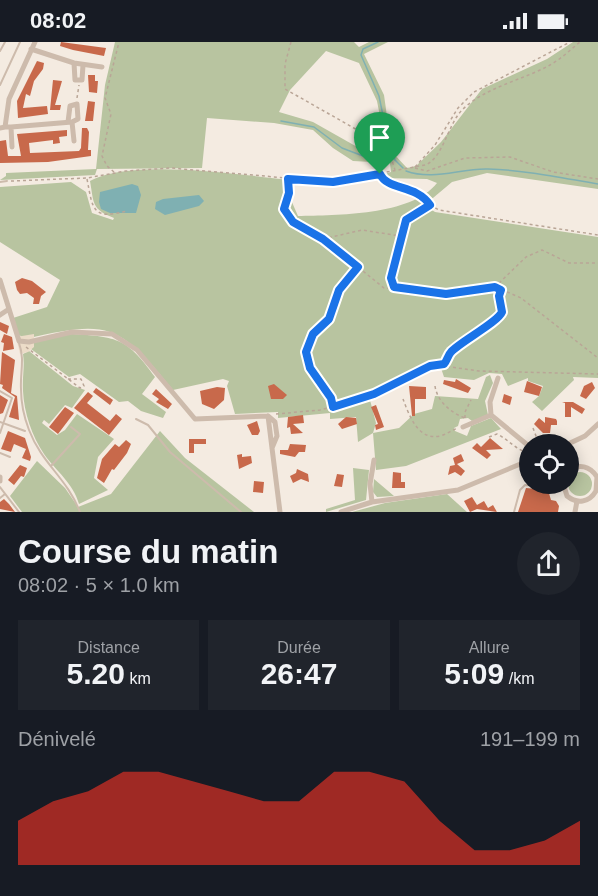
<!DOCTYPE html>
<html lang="fr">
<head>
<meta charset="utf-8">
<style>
	:root { --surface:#171b24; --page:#20242c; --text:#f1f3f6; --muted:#9ea1a6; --accent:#d93025 }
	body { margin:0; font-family:Arial,sans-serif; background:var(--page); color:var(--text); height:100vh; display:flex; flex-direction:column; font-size:22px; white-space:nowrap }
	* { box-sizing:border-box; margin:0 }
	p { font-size:20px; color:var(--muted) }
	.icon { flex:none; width:33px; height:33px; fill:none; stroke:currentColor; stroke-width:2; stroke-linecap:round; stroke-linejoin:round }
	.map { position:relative; height:470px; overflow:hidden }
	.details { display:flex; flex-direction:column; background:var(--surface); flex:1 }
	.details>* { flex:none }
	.buttons { position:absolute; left:519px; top:392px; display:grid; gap:12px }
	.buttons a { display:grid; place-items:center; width:60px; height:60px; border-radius:50%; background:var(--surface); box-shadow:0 3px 15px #0003; font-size:30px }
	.pin { position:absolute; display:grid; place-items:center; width:51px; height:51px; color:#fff; margin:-62px -26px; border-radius:50% 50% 50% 0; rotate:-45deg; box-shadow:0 0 6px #0007 }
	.pin .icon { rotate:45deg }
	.round { display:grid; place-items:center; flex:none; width:63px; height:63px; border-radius:32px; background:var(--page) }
	.headline { display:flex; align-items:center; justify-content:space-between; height:102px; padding:0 18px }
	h1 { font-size:33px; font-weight:800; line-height:45px }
	.figures { display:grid; grid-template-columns:repeat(3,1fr); gap:9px; height:102px; padding:6px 18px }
	.figures div { display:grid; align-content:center; border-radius:0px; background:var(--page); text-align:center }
	.figures b { font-size:30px; font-weight:800 }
	.figures small { font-size:16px; font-weight:400 }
	.figures p { font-size:16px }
	.chart { height:168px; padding:12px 18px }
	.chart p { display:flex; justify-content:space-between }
	.chart svg { width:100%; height:108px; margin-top:6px; fill:var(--accent); opacity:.7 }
	.status { display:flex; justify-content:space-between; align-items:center; height:42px; padding:0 30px; background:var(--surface); direction:ltr }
	.status svg { height:16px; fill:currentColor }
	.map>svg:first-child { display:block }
</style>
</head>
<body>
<div class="status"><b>08:02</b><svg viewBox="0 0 49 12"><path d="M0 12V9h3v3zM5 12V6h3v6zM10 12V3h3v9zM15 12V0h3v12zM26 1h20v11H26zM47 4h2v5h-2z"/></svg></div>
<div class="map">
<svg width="598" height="470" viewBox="0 0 598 470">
	<rect width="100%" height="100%" fill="#f4ebe1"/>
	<path fill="#b8c4a0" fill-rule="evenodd" d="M115,0H354L359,5L369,0H388L364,12L384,53L392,110L407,126L416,124L441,100L482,47L547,17L573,0H598V147L487,131L452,140L427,161V165L435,170L598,195V336L573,335L574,338L542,369L532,360L539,354L543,344L528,339V336L508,344L502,332L489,331L474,338L444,335L441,326L425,329L370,358L376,381L373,391L399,386L414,372L432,367L435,354L478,357L486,335L490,333L493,341L485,359L488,373L472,379L468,376L460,377L458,384L454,386L455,389L467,394L471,384L491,376L501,387L406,424L376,428L373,391L358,400L356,375L330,377V371L278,376V370L235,372L227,344L229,339L223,337L173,348C119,283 111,277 26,297L19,293L13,276L47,265L60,238L0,200V145L71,140L86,150L92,171L113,178L114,176C91,167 94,161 90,139C132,116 242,133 290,138L294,145L291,158L298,174C336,173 411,174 437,141L427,137L382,136V133L391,130L390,121L353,119L333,106L313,88L274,81L207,76L202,126L97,127L95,133L0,138L6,134V131L96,127L105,43ZM326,9L359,21L377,59L387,111L359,106L313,80L279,70L290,48Z
		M72,292C118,295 127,296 155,335L142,352L166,370L163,376L141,369L128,359L119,360L80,332L69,335L31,307L35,299Z
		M29,309L73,344L85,348L72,366L65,363L49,382L44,378L42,381L57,393L65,388L77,372L114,397L98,415L94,436L108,448L79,462C73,441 56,429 44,412C32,394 24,371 23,349C22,336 25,325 23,312Z
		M160,389L185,416L254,470H22L10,454L37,419L65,446L78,465L111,452Z
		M353,426L369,428L366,458L326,470V467L355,458Z
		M568 442a12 12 0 1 1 24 0a12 12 0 1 1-24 0Z
		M374,437L394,454L377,455L373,450Z
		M447,452L467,470H352L385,461Z"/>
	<path fill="#ecdcc8" d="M34,292V305L28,310L20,312L16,295Z"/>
	<path fill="#7fb0b2" d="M132,142L138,144L141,153L136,171H110L101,167L99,160L100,150Z
		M199,153L204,159L199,164L165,173L155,167L156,160L163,157Z"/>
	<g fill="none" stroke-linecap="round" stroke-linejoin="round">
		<path stroke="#7fb0b2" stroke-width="1.5" d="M378,0L363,7L361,13L379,54L390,108L395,117
			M281,79L314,85L342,106L363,114L388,115
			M393,116L403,126
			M406,129C434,139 460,126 488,127C525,128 562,136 598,142"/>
	</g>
	<path fill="#c8694b" d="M61,0L106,6L104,14L73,8L60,4Z
		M37,19L44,21L43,27L34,39L30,54L26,52L23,66L47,64L48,72L18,76L17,59Z
		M88,33H95V39H98L97,51L89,50Z
		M53,38L62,39L55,63H61L60,68H50Z
		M88,59L95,60L93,79H85Z
		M82,86H87L89,90L88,108H91V114L48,120L0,121V99L6,98L8,114H21L17,92L67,88V94L59,95L60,101L53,102V98L29,101L30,111L79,109L81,106Z
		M22,236L32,239L46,250L41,254L39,262H33L34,256L27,251L20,252L17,248L15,240Z
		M0,280L9,284L7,292L0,288Z
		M4,292L12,295L14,307L3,309L4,301L1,300Z
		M2,310L15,318L11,351L17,354L19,378L9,375L15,355L2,346L3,343L0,342Z
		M456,337L471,346L468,351L443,342L444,338L455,340Z
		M527,339L542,345L539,354L524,350Z
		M592,340L595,346L586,357L580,354L584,344Z
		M274,342L287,353L283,357H271L268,344Z
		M409,344L426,345V357H415V374H412Z
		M217,345L225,346L224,358L214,367L202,362L200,349Z
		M96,346L113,358L110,363L93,350Z
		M156,347L172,362L168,367L156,360L159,357L152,352Z
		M88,350L93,354L87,361L110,379L116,372L122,377L109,393L74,366Z
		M504,352L512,355L510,363L502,360Z
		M0,353L8,358L3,371L0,372Z
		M562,360H573L585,367L582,372L571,365V375H565V361Z
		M376,363L384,385L376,388L375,383L378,382L371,365Z
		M65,365L74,371L58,392L49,385Z
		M303,373L304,381L293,382L303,391L291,392L290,385L287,386L288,375Z
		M346,375L356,376L357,382L342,387L338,382Z
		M545,375L556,377L557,379V383H551L550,391H543L534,382L539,376L545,381Z
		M257,379L260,389L258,393H252L247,383Z
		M8,389L25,396L31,415L30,419L22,416L26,407L14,402L11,410L1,407Z
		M490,396L503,407L486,408L491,413L487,417L472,406L477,401L481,405Z
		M189,397H206V402H194V411H189Z
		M126,398L131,402L127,411L114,428L112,427L104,441L97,436L102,417L115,402L119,405Z
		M290,402L306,403L305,410H299L295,415L280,412V408H288Z
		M242,412V415L251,414L252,421L239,427L237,413Z
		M461,412L464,419L457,422L465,429L461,434L455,430L448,433L450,424L455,423L453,416Z
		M20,423L27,426L24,435L21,434L14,443L8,438Z
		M297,427L308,432L309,440L301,437L293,441L290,434L296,431Z
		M393,430L401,431V440H405V446H392Z
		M337,432L344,433L342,445L334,444Z
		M254,439L264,440L263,451L253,450Z
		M526,446L548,448L551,458L556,459L559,464L558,470H518Z
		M472,455L477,463L484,459L488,466L493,463L497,470L477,467L470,470L464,459Z
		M4,457L9,462L15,470L0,467V460Z"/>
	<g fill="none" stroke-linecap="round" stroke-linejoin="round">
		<path stroke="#b9a596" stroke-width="1.5" stroke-dasharray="3 3" stroke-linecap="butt" d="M291,0L285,22V47L368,94L390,112L395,128
			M77,56L79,43
			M415,125L435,103L458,66L474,50L570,0
			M415,126L427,129L465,116L510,115L553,130L598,137
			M114,130L107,124L102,114L111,72L105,56L119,0
			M381,134C390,150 416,141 430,163L406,178L391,236L395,246
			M368,135L384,139
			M87,137C93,168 92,178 127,169
			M288,138L289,151L284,167L288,176L323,197L384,246L445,252L495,245L526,215L542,208L569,221H598
			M11,139L87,136L126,129L171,126L333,140L425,123C443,117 448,81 463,67C486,45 523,38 550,23C561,17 570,8 580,0
			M430,163L439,168L598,193
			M323,197L362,188L400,194
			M496,245L521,256L598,316
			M26,305L80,346L84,344L81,337H67
			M445,322L450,310L501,275V248
			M435,344C437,359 451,371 465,376
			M403,357C409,373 418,399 440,394C447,392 452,388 458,386
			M333,365L331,356L311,326L306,310L313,292L329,277L339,248L358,225
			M276,372L320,368L354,359L437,323L479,329L598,332
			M465,376V370L471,358
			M533,386L539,402
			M489,395L497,392C509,398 516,408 529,411"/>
		<path stroke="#cdbbac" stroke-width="2" d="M0,9L5,0
			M0,43L20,0
			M0,140L7,139
			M19,301C25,317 20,331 21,347C21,361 24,375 29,388C42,422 67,436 80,470
			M0,349L12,356L0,391
			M136,377L148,383L170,410L241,470
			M0,380L25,389
			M0,411L10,415
			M51,424L80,392L71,385
			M0,445L19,470
			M0,456L5,452
			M514,470L520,448L525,443L563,445"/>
		<path stroke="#cdbbac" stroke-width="5" d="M31,7L74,21L102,25
			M74,21L75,38H82L83,23
			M72,80L74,99
			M5,85H11L72,80L78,77L77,62L70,64L68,80
			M11,85L12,105
			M0,86L5,85L9,57L35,0
			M0,238L19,299L29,300L72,290L112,292L137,308L195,377L268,374
			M0,273L9,267
			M498,336L490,360L491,373L530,405
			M268,374L280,470
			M268,374L275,380L277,394L272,406
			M463,385L491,373
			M568,402L585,394L598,382
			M0,435V439
			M563,441L567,454C577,462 589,461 596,449L597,435C590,424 579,421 568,429
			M372,460L370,442L374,418
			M341,470L372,460L458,448L530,418
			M575,470L577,459"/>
	</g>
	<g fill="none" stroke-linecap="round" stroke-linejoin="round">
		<defs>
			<path id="route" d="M380,132C388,149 416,142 430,163L406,178L391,236L394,245L446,252L495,245L501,248L499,254L502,270C498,280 460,300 451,310C448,313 447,319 444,322L430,324L374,352L333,365L331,356L310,326L306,310L313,292L329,277L339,248L358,225L323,197L293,180L284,167L289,151L288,137L333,140Z"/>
		</defs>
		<use href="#route" stroke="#fff" stroke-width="12"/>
		<use href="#route" stroke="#1a73e8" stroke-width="8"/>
	</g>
</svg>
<div class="buttons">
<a><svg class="icon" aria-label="locate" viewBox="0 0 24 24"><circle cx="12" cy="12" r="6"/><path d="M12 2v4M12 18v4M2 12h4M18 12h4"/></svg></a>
</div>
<div class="pin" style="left:380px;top:132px;background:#1e9e55"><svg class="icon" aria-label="arrive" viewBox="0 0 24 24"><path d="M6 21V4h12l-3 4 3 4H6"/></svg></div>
</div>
<section class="details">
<div class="headline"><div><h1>Course du matin</h1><p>08:02 · 5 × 1.0 km</p></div><a class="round"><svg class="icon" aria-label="share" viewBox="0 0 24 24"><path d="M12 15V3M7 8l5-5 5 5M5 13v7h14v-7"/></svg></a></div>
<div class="figures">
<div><p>Distance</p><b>5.20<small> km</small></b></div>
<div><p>Durée</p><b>26:47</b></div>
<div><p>Allure</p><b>5:09<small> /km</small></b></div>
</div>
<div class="chart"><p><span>Dénivelé</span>191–199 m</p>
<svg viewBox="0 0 160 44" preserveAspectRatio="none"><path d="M0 44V26L10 18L20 14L30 6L40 6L50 10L60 14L70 18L80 18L90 6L100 6L110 10L120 26L130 38L140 38L150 34L160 26V44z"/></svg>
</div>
</section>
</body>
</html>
